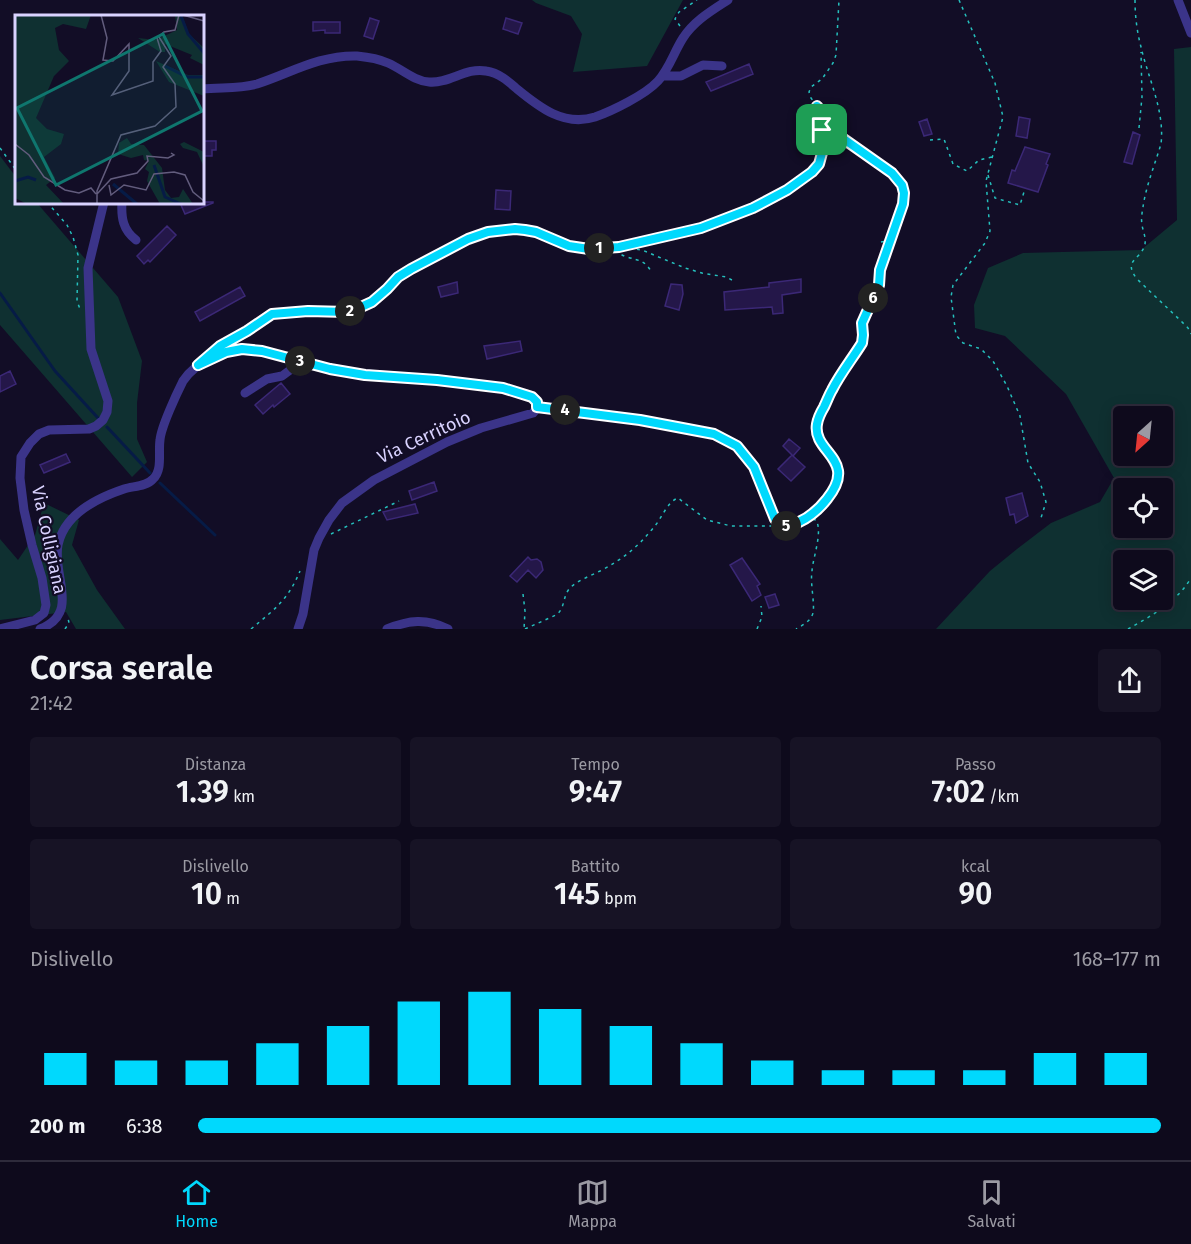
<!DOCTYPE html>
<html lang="it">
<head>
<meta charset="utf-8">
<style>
	:root { --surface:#0e0a1c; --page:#171325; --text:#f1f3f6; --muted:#9b9aa3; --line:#2e2b3b; --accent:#00d9fd }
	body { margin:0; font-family:"Fira Sans",sans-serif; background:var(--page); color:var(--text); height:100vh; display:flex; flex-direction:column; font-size:22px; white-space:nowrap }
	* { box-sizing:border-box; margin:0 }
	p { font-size:20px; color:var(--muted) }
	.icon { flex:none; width:33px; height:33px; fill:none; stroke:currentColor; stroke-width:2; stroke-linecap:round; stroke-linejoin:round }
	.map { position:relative; height:629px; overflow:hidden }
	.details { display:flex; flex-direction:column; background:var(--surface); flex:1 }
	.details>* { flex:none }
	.needle { width:39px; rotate:207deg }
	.fabs { position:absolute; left:1113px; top:406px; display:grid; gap:12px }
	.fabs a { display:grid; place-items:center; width:60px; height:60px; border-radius:6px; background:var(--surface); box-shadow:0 3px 15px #0003,0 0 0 2px var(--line); font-size:30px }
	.pin { position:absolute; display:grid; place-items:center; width:51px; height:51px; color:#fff; margin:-26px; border-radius:12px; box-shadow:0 3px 9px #0006 }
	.km { position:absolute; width:30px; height:30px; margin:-15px; border-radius:50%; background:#222; color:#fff; font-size:16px; line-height:30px; text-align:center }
	.round { display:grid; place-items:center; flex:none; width:63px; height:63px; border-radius:6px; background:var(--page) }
	.headline { display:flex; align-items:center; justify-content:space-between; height:102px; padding:0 30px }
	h1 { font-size:33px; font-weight:600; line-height:45px }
	.figures { display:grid; grid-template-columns:repeat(3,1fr); gap:9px; height:102px; padding:6px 30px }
	.figures div { display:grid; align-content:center; border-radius:6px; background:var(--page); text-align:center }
	.figures b { font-size:30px; font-weight:600 }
	.figures small { font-size:16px; font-weight:400 }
	.figures p { font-size:16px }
	.chart { height:168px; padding:12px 30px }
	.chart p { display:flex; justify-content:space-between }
	.chart svg { width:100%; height:108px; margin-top:6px; stroke:var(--accent); stroke-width:6 }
	ul { padding:0 30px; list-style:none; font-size:20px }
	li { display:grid; grid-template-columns:96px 72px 1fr; align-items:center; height:45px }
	li i { height:15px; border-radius:8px; background:var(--accent) }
	.tabs { display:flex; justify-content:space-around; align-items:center; height:84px; border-top:2px solid var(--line); background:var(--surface); font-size:16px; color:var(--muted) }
	.tabs a { display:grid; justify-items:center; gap:3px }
	.tabs .current { color:var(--accent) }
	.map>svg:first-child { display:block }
</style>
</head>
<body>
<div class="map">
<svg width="1191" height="629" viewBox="0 0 1191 629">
	<rect width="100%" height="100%" fill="#120d26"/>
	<path fill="#0f3031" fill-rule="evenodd" d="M532,0H683L647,66L573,72L582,34L571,16L536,3Z
		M1191,47V629H936L990,571L1017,549L1051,523L1100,502L1114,478L1066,394L1005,336L975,328L974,305L988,268L1023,253L1141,250L1177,220L1174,49ZM1124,417H1162V456H1124ZM1124,489H1162V528H1124ZM1124,561H1162V600H1124Z
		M0,156L16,177V202L37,203L118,297L142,361L137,403V439L147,462L132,477L0,325Z
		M44,503L79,520L72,545L97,590L125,629H76L66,612L0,620V539L18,560L35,535Z"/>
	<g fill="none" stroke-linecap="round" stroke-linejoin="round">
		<path stroke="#061b46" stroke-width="3" d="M0,293L55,371L98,418
			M107,427L150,473
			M160,483L215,535"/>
	</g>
	<path fill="#241749" stroke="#3b2876" stroke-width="1.5" d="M370,18L379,21L373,39L364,36Z
		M506,18L522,23L518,34L503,29Z
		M313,22H340V33H325V30L313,31Z
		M749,64L753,74L711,91L706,82Z
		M1019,117L1030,119L1027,138L1016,136Z
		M927,119L932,134L924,136L919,122Z
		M1133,132L1140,135L1132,164L1124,162Z
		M202,141H216V150H212V156H204Z
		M1025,147L1050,154L1046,164L1048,165L1038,192L1008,183L1012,170L1015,171Z
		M496,190L511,191L510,210L495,209Z
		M187,202H213V203L185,214L181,205Z
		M167,226L176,235L150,262L148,260L144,264L137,256Z
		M801,279V292L782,295L783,313L773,314L772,307L725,310L724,292L769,287V283Z
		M457,282L458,293L441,297L438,287Z
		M671,284L682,285L683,294L679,310L665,306Z
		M240,287L245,296L200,321L195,312Z
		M520,341L522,351L487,359L484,346Z
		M10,371L16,384L0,392V376Z
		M281,383L290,394L274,407L273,405L263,414L255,405Z
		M789,439L800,448L793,456L805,467L791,481L778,469L792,455L783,446Z
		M66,454L70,462L44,473L40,465Z
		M434,482L437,491L412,500L409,491Z
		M1022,493L1028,516L1016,523L1014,514L1010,515L1006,498Z
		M415,504L418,513L387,520L383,512Z
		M528,557L531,560L537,559L541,562L543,570L536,578L528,570L517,582L510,576Z
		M742,558L760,584L757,586L761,595L752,601L730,565Z
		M775,594L779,605L769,608L765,597Z"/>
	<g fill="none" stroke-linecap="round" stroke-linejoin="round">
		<path stroke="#25c0bd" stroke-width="1.5" stroke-dasharray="3 4.5" stroke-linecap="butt" d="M959,0L995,83L1003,117L986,181L990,231L985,243L953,285L951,297L956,335L963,343L981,349L993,361L1007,386L1020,416L1028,463L1040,482L1046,502L1040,521
			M1135,0C1135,16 1137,32 1141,47C1148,78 1165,111 1161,144C1155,164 1146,186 1143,207C1142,213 1141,219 1142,225C1143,231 1146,237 1145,244C1141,261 1122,259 1137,279L1181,321L1188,328L1191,334
			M680,26L675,19L679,12L697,0
			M1139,128L1142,97L1141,52
			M930,140L944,139L953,164L967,171L979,160L992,157
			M0,148L16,170
			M988,175L995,198L1020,205L1024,192
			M47,202L67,225L73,237L78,255L77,301L80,309
			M881,242L891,240
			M623,246C685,231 743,220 797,183C805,177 816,172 820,162C826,145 821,124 817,107
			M608,248C615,251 621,255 627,257C640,261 645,260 652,273
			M229,341L272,314L308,311L347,312L361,307L372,302L387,289L398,277L411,269L468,239L488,232L501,229H515L535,232L569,246L589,249L619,247L642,250L685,268L702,273L726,277L736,282
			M546,408L640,420L714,434L727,440L737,446L754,467L775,519L782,526
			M808,518L826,501L836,486L838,479L839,473L836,464L829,453L819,438L817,433L819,418L832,390L862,343L863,335L862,323L879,285L880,270L903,204L904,193L902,185L892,173L838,135L811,98L809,92L811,87L822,79L833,63L836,55L839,0
			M331,534L399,501
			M523,594L525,611L524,629
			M65,629L69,623L68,618
			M251,629C275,609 288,600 300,571
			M525,629L556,615C566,608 562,595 571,587C579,580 590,576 600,571C623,559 638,547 654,527C662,518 667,502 678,498L707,520L731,526H786L808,518L816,520C823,532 813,557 812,571C810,583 815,604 813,613C811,621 803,625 796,629
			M757,629L762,617L761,606
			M1128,629C1151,616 1177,602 1191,578"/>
		<path stroke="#3b3489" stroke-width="9" d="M1178,0L1191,33
			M662,76H681L703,65L722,66
			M202,89C221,87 239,89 257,84C291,73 319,55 357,56C367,57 379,59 388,63C402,69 414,81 429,82C449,84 466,67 486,71C499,73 508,81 517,89C539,107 564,127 595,117C612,111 645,95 658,81C669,69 674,52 683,38C694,21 711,11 728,0
			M122,202C121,218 123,230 136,240
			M245,393L267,379L282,376L301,362
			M0,629L35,620L44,613L46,605L42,578L32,545L24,510L20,478L21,457L30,443L39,434L49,430L89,429L96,426L103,420L107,412L108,401L91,349L88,268L104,202
			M40,629C81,613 52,576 58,545C64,515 97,498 124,489C133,486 146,487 153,479C163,470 158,452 160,440C161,427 177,393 183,381C190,370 199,364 211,359C220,354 231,350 241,349C267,347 306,365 333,370C368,375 402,376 437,380C462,383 489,385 513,391C519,392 525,393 531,396C535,399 537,402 538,407L533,413L481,428L447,442L374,480L342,503L329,520L319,538L314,550L303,614L298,629
			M387,629C409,620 426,618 448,629"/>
	</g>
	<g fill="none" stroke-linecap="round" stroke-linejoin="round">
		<defs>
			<path id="route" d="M817,106L838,135L892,173L902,185L904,193L903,204L880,270L879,285L862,323L863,335L862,343C852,359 840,374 832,390C829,395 827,401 824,407C821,412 818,418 817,424C812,453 859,459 827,499C820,508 810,517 799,522C787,526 784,530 775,519L754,467L737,446L714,434L640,420L537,407V402L532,397L503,388L437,380L365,375L330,369L262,351L242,349L226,352L198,365L220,346L247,331L272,314L308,311L347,312L361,307L372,302L387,289L398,277L411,269L468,239L488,232L515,229L525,230L536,232L569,246L589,249L619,247L701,228L753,208L787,190L812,172L819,164L822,153V130Z"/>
		</defs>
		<use href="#route" stroke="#fff" stroke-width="12"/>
		<use href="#route" stroke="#00d9fd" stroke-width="8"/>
	</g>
	<g text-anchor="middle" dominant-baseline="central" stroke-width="4.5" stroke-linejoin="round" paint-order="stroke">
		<g font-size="18" fill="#d9d2ff" stroke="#120d26">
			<text transform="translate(424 437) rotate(-25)">Via Cerritoio</text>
			<text transform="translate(49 540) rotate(78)">Via Colligiana</text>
		</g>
	</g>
	<g transform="translate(15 15)">
		<rect width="189" height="189" fill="#120d26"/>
		<path d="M0,0H76L71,14L48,9L40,13L44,35L54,46L39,61L21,103L32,114L49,119L46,129L29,142L40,163L31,170L49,189H12L0,183ZM160,0H167L174,19L189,33V50L175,43L177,40L150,29V37H145L123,23L141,25L162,15ZM141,46L173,60H189V81L154,67ZM112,123L116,129L129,130L147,153L150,175L156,183L164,182L168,174L178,189H145L132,166L134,157L130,154L134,146L129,145L128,140L116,143L103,139L104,128ZM169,127L189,137V152L182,137L168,133L165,129Z" fill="#0f3031"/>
		<path fill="none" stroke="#061b46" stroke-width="3" d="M166,1L173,19L189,38M150,51L172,62H189M139,150L150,182L166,189M0,166L13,162L21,165M98,169L122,189"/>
		<path fill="none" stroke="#625c7d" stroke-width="1.5" d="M86,0L92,23L88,45L98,46L114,29V56L97,80L138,66V47L146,36L142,23L149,17L160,15L164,0M168,0L189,6M0,129L14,140L29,162L50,175L64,178L76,173L81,179M94,170L96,180L109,170L131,175L139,159L159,157L170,160L178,177L189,186M82,179L96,164L122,158L133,146L132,141L153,143L159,140L156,138M82,189V176L106,120L140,111L161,92L160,69L148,52L156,41L144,22"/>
		<path fill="#0f766e" fill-opacity="0.15" stroke="#0f766e" stroke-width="3" d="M148,19L187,96L41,170L2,93Z"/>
		<rect width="189" height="189" fill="none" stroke="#d9d2ff" stroke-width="3"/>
	</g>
</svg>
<div class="fabs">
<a><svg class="needle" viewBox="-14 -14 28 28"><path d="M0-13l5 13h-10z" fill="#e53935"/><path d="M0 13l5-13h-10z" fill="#9b9aa3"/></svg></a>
<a><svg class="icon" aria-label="locate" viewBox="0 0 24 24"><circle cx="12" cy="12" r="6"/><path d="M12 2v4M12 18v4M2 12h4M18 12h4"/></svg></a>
<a><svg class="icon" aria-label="layers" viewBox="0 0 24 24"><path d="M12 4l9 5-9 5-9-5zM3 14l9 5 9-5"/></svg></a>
</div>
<div class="pin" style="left:822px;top:130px;background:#1e9e55"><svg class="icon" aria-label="arrive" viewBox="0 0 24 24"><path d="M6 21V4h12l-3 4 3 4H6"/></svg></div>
<b class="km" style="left:599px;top:248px">1</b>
<b class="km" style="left:350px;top:311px">2</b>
<b class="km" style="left:300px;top:361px">3</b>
<b class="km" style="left:565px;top:410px">4</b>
<b class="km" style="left:786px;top:526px">5</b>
<b class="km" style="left:873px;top:298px">6</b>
</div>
<section class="details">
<div class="headline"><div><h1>Corsa serale</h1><p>21:42</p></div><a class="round"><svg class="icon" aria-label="share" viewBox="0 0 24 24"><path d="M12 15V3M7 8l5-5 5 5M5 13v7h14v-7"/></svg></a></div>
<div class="figures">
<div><p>Distanza</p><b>1.39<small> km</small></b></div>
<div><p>Tempo</p><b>9:47</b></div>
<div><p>Passo</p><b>7:02<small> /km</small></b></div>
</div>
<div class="figures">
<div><p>Dislivello</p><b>10<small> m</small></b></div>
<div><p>Battito</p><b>145<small> bpm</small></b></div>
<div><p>kcal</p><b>90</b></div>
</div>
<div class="chart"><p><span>Dislivello</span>168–177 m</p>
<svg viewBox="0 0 160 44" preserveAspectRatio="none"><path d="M5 44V31M15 44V34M25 44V34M35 44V27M45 44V20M55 44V10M65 44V6M75 44V13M85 44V20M95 44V27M105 44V34M115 44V38M125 44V38M135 44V38M145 44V31M155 44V31"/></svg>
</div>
<ul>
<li><b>200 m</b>6:38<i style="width:100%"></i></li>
</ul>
</section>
<nav class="tabs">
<a class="current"><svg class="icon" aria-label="home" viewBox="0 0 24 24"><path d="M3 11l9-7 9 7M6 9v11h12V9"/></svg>Home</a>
<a><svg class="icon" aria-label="map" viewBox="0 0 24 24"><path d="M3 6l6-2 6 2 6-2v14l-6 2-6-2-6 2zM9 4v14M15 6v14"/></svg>Mappa</a>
<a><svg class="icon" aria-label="saved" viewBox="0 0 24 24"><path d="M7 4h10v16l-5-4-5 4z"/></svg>Salvati</a>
</nav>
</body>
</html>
